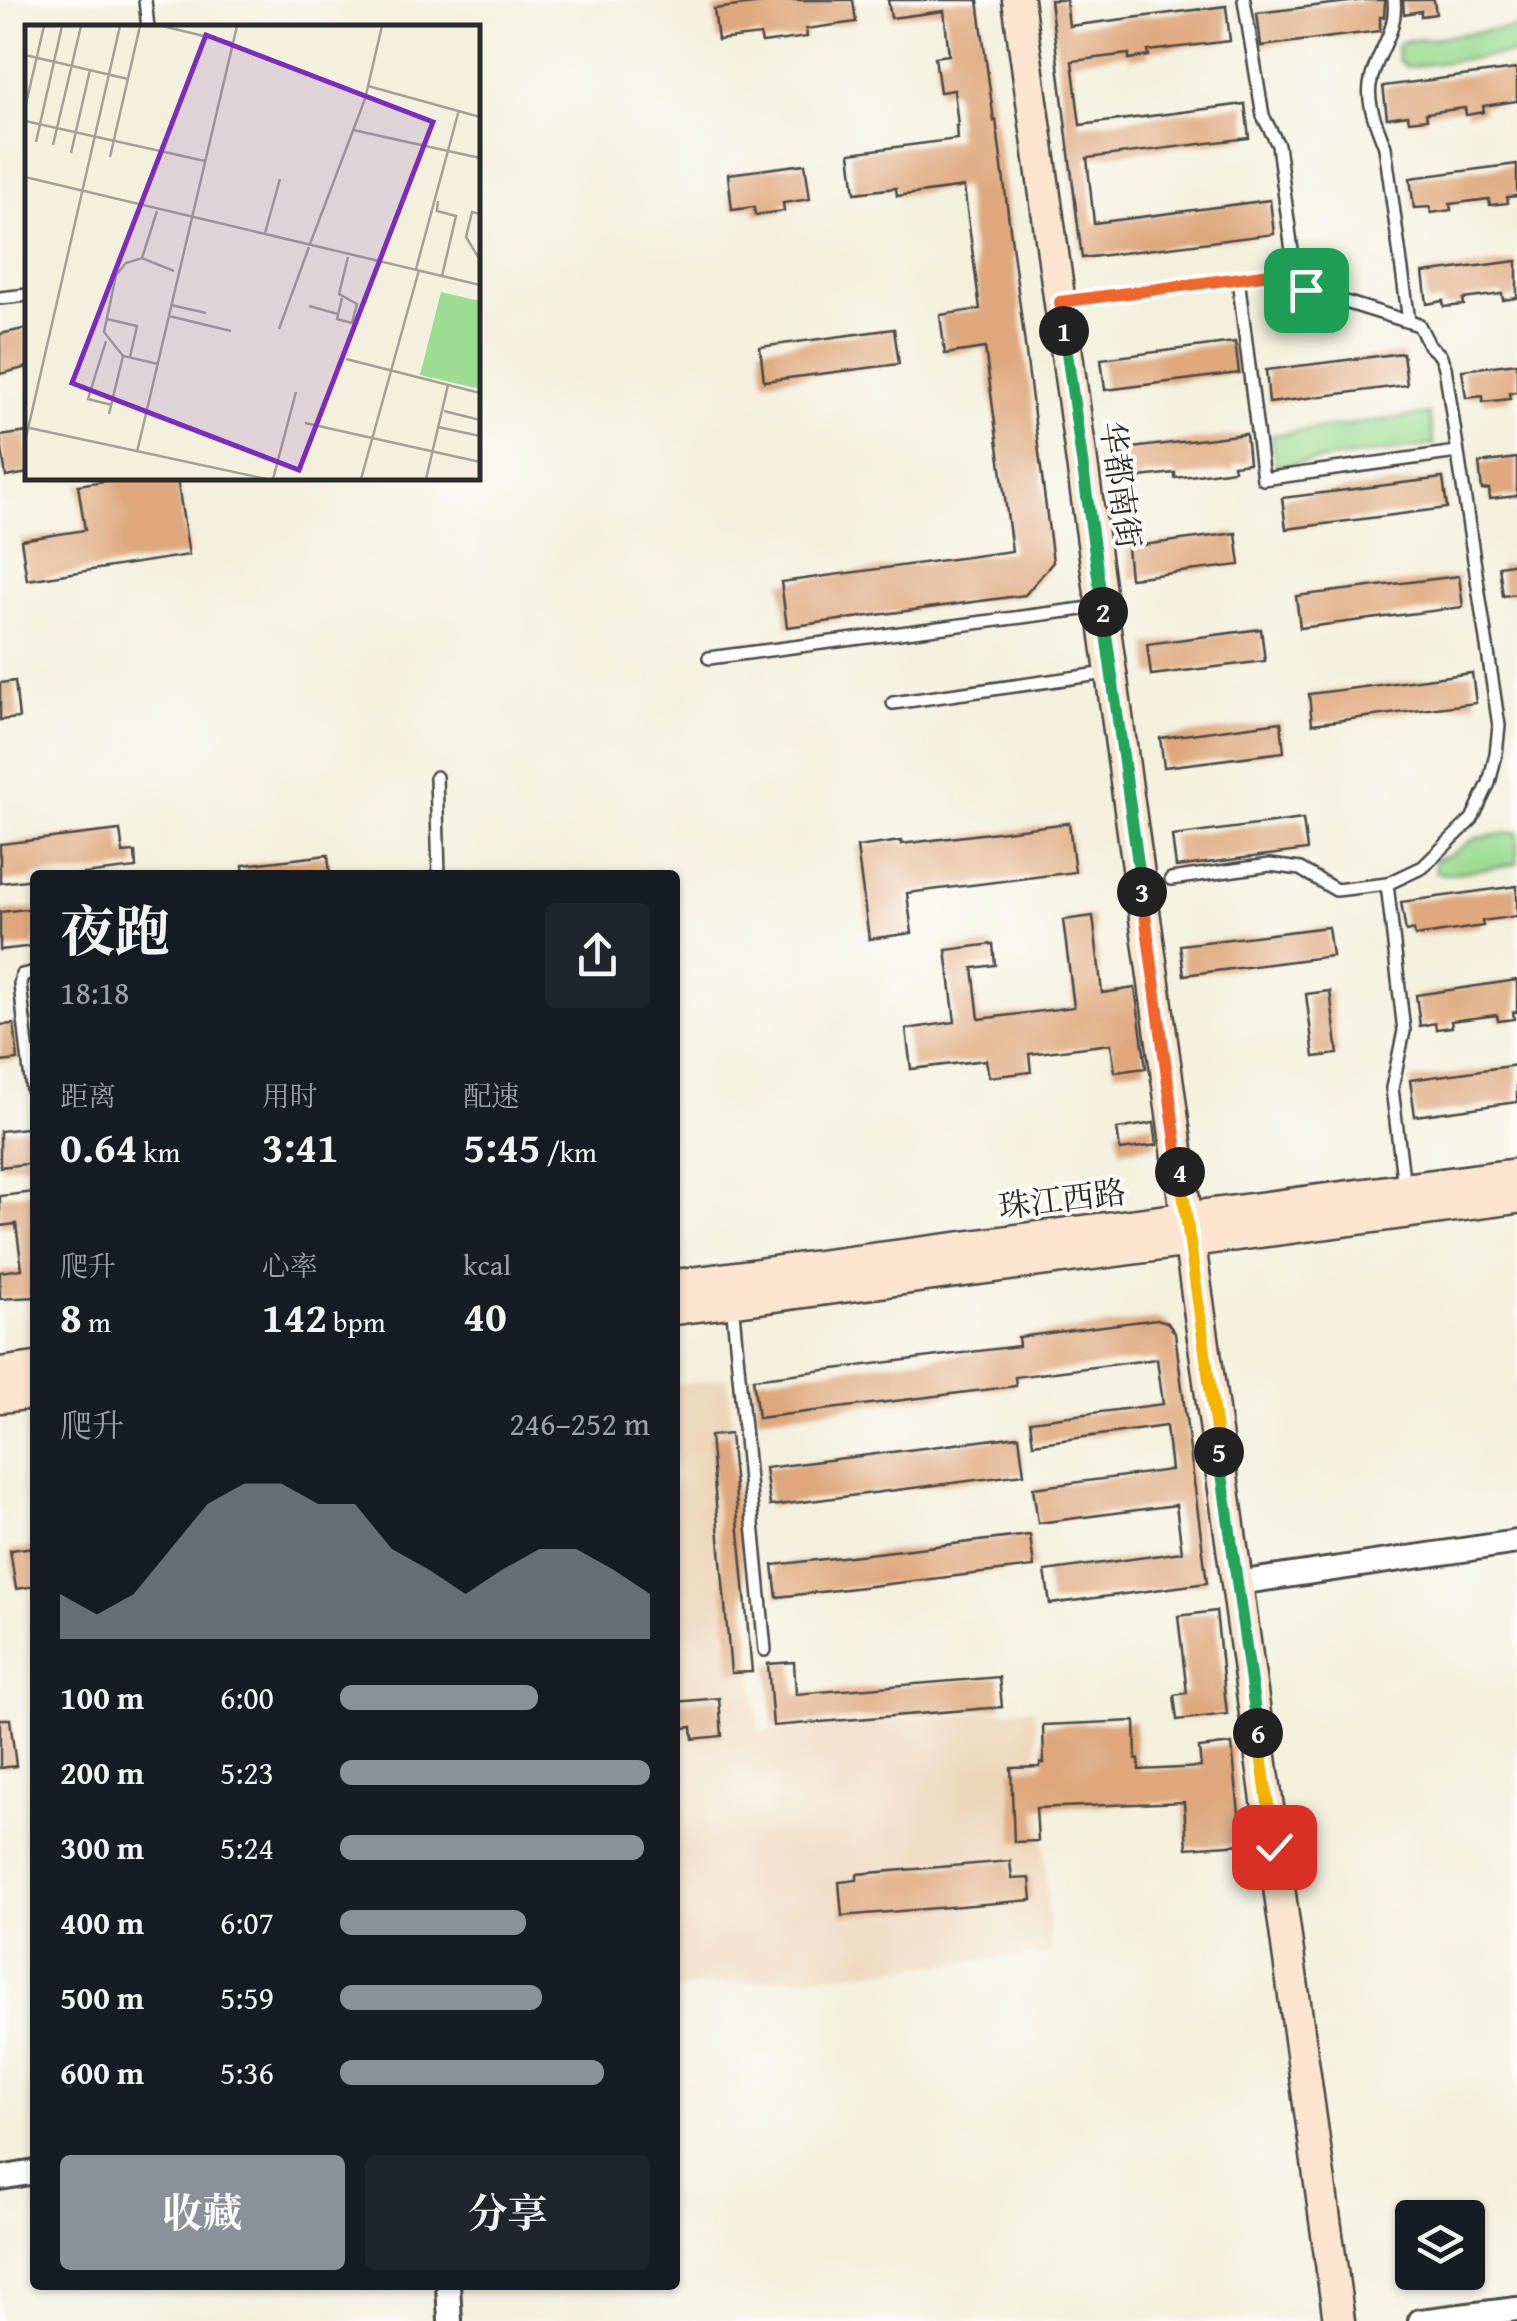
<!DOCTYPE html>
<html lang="zh">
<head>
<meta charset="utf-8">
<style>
	:root { --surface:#171b24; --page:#20242c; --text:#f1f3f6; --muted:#9ea1a6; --accent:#8c9099 }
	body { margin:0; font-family:"Gentium Book Plus","Noto Serif SC",serif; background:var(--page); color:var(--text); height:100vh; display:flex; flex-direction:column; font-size:38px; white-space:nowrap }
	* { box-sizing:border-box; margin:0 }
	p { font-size:32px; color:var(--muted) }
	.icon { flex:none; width:55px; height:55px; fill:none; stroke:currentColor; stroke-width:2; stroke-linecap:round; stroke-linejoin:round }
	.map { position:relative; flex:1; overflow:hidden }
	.panel { position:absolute; left:30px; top:870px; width:650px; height:1420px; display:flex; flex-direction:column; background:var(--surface); border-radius:10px; box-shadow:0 2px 8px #0004 }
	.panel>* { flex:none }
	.tools { position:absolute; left:1395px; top:2200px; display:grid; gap:20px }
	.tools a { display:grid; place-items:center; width:90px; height:90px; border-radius:10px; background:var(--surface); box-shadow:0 2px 8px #0004; font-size:50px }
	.pin { position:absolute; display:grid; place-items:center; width:85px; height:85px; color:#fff; margin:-42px; border-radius:20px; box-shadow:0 5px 15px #0006 }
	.km { position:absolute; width:50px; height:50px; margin:-25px; border-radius:50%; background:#222; color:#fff; font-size:28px; line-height:50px; text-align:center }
	.round { display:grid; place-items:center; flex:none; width:105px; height:105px; border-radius:10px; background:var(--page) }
	.head { display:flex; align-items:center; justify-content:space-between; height:170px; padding:0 30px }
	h1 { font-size:55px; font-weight:700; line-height:75px }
	.stats { display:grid; grid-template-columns:repeat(3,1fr); gap:15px; height:170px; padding:10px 30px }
	.stats div { display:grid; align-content:center }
	.stats b { font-size:42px; font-weight:700 }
	.stats small { font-size:28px; font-weight:400 }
	.stats p { font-size:28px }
	.chart { height:280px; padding:20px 30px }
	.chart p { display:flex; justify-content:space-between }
	.chart svg { width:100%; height:180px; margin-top:10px; fill:var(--accent); opacity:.7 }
	.button { display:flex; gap:20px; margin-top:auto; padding:20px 30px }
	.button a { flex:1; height:115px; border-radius:10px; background:var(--accent); color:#fff; font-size:40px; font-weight:700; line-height:115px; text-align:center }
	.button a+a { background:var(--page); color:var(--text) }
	ul { padding:0 30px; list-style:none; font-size:32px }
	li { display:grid; grid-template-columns:160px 120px 1fr; align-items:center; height:75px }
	li i { height:25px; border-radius:12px; background:var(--accent) }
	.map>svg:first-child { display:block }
</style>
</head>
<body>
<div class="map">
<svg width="1517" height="2321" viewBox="0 0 1517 2321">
	<rect width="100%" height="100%" fill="#fdfcf7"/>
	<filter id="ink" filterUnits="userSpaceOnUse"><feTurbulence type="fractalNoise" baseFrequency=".01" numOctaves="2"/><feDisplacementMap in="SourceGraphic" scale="20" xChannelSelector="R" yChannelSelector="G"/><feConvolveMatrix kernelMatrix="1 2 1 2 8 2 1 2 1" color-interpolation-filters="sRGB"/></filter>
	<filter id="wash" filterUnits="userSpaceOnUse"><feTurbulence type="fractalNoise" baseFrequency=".0048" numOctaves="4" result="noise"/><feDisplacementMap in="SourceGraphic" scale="40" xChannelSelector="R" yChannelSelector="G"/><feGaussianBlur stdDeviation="2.25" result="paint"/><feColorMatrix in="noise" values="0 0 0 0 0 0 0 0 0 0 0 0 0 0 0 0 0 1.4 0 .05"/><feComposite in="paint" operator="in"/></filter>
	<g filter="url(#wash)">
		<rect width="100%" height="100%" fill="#f3f0dd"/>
		<path fill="#edd7bb" d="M728,1378L759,1731L1035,1708L1051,1954L675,1989V1385Z"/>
		<path fill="#9ddd93" stroke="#64845f" stroke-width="2.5" d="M1517,27V53L1406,67L1398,60L1397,46L1402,42Z
			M1429,414L1434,445L1276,466L1272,435Z
			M1517,832V864L1446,874L1436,872L1435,860L1453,853L1476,838Z"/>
		<g id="blocks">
			<path fill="#dea77c" d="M784,0H853L856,22L806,29L807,37L762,43L760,35L718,40L714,9Z
				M888,0H978L994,121L996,120L1053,562L1025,595L787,627L781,582L1012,551L985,348L945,354L940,315L980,309L964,187L897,196L896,188L855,193L850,153L957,139L956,126H958L954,90L940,92L935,57L949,55L944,11L891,18Z
				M1050,0H1066L1069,26L1226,6L1230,41L1148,51L1149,56L1129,59V54L1072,61L1080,125L1245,104L1249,138L1087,158L1094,223L1270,200L1274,234L1082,258Z
				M1365,0H1385L1384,17H1380V31L1261,46L1257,13Z
				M1403,0H1434L1436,14L1421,16V11L1404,14Z
				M1517,69V101L1483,106L1484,112L1466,115L1465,108L1426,113L1427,119L1409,121L1408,115L1387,118L1383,86Z
				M805,164L810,199L783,203L784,211L755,215L754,207L732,210L728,174Z
				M1517,164V196L1507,197L1508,203L1490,205L1489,199L1450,204L1451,210L1431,213L1430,207L1414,208L1410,178Z
				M1517,261V298L1503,300L1502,294L1463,299L1464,305L1444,307L1443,301L1427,304L1423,273Z
				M28,328V367L0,374V334Z
				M894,329L899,364L764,381L760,347Z
				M1235,342L1239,373L1105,390L1101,359Z
				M1403,353L1407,385L1269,403L1266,370Z
				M1517,363V392L1509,393L1510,399L1483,402V396L1466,398L1462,370Z
				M28,432V473L6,477L0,436Z
				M1246,434L1249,463L1233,465L1234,470L1175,478V473L1140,477V483L1126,484L1125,479L1119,480L1115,450Z
				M1517,458V496L1490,499L1489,489L1482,490L1479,463Z
				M124,478H177L189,555L27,580L21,540L85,530L78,485Z
				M1443,478L1447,508L1286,529L1282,498Z
				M1236,533L1240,565L1130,578L1127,547Z
				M1517,563V594L1503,596L1499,566Z
				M1459,576L1463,607L1300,628L1296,596Z
				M1261,629L1265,661L1151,675L1147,644Z
				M1472,673L1476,703L1312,724L1309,694Z
				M15,681L19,718L0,720V683Z
				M1281,722L1284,752L1164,767L1160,738Z
				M1303,819L1307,850L1176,867L1172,836Z
				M1069,823L1075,872L907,893L912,933L869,939L857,847L901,841V844Z
				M120,830L123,853L135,852L136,868L75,875H35V879L0,883V844Z
				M328,855L330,875H244L243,865Z
				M1517,886V916L1482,921L1483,926L1415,936L1414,930L1406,932L1401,902Z
				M35,908V946L0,950V912Z
				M1093,916L1102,993L1135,988L1146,1068L1115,1072L1111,1044L1029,1054L1031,1072L989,1077L986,1060L911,1069L906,1029L955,1022L946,950L993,944L995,965L973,968L979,1019L1074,1007L1063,920Z
				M1328,927L1332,956L1184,975L1180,945Z
				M1517,980V1012H1513L1514,1019L1498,1021L1497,1015L1451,1021L1452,1027L1436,1029L1435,1023L1420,1026L1416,995Z
				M1330,991L1338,1054L1314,1057L1306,994Z
				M14,1024L18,1060L0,1062V1025Z
				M1517,1065V1102L1415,1116L1410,1080Z
				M1154,1123L1157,1145L1120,1150L1117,1129Z
				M35,1127V1163L0,1167V1131Z
				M35,1192V1297L0,1299V1272L22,1269L16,1224L0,1226V1196Z
				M1157,1319L1167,1322L1175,1333L1207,1583L1050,1604L1045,1571L1182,1552L1176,1505L1038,1523L1033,1488L1171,1470L1166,1426L1033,1444L1030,1421L1163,1404L1157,1359L1015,1377L1016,1386L758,1418L753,1379L1019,1346L1018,1337Z
				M730,1434L752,1672L731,1673L710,1436Z
				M1019,1436L1024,1474L770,1506L765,1468Z
				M1030,1535L1034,1567L777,1597L773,1565Z
				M35,1547V1586L16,1589L10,1550Z
				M1216,1611L1227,1714L1177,1720L1174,1695L1187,1693L1178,1616Z
				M794,1662L796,1694L999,1677L1002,1707L773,1726L768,1664Z
				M719,1698L722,1736L693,1739L692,1727L675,1729V1702Z
				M0,1719H10L16,1766L0,1768Z
				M1135,1721L1136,1759H1139V1770L1201,1767L1199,1748L1232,1744L1242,1844L1187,1848L1184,1802L1036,1808L1038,1841L1014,1842L1011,1768L1040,1767V1763H1044L1043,1725Z
				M1010,1861L1012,1879L1030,1878L1032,1900L842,1916L839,1882L857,1880V1874Z"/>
		</g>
	</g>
	<g filter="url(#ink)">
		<use href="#blocks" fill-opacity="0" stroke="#494946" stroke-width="2.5"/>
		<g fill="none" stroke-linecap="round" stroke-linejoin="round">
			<defs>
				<path id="lane" d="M145,0L148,28
					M1244,0L1263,116L1278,145L1292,251L1289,262L1278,273
					M1394,0C1398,34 1375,53 1370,85C1367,107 1378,127 1385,147L1409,321
					M1238,278L1263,479L1457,452
					M0,298L28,295
					M1063,302L1278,273L1307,290L1419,325L1429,345L1440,355L1445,367L1499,726L1496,754L1489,783L1472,819L1423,867L1387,884L1336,890L1300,869L1270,865L1171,879
					M709,658L1098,607
					M893,703L1107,673
					M436,777L439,875
					M1387,884L1404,1031L1392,1088L1404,1187
					M35,972L22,975L20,984L32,1090L35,1094
					M732,1301L765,1650"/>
				<path id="street" d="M1237,1583L1517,1542
					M0,2178L35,2172
					M448,2285L450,2321
					M1420,2321L1517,2309"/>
				<path id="secondary" d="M1018,0L1339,2321
					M675,1285L1517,1174
					M675,1309L1517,1198
					M0,1373L35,1368
					M0,1397L35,1393"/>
			</defs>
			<use href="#lane" stroke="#494946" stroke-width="16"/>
			<use href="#street" stroke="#494946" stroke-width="28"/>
			<use href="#secondary" stroke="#494946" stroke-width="35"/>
			<use href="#lane" stroke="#fff" stroke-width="11"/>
			<use href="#street" stroke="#fff" stroke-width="22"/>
			<use href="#secondary" stroke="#fbe5cf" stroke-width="30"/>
		</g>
	</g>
	<g fill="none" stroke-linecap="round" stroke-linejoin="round" filter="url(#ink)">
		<defs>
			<path id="split-1" d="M1064,331L1060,302L1278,273L1306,290"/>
			<path id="split-2" d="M1064,331L1103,612"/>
			<path id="split-3" d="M1103,612L1142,892"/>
			<path id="split-4" d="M1142,892L1180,1172"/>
			<path id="split-5" d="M1180,1172L1219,1452"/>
			<path id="split-6" d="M1219,1452L1258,1733"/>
			<path id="split-7" d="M1258,1733L1274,1847"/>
		</defs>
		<use href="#split-1" stroke="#fff" stroke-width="20"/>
		<use href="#split-2" stroke="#fff" stroke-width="20"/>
		<use href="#split-3" stroke="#fff" stroke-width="20"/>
		<use href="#split-4" stroke="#fff" stroke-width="20"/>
		<use href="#split-5" stroke="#fff" stroke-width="20"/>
		<use href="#split-6" stroke="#fff" stroke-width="20"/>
		<use href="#split-7" stroke="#fff" stroke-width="20"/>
		<use href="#split-1" stroke="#f0652b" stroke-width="12"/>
		<use href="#split-2" stroke="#22a559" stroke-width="12"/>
		<use href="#split-3" stroke="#22a559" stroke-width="12"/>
		<use href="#split-4" stroke="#f0652b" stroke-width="12"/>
		<use href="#split-5" stroke="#f5b400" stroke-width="12"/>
		<use href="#split-6" stroke="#22a559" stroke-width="12"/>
		<use href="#split-7" stroke="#f5b400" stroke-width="12"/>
	</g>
	<g text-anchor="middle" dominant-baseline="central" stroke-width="8" stroke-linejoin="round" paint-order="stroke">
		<g font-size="32" fill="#2b2b2b" stroke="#fdfcf7">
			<text transform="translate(1121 485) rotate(82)">华都南街</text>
			<text transform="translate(1062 1199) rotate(-7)">珠江西路</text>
		</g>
	</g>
	<g transform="translate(25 25)">
		<rect width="455" height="455" fill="#f3f0dd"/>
		<path d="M416,267L455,276V364L395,350Z" fill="#9ddd93"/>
		<path fill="none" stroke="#a3a196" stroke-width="2.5" d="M137,1L208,18M0,30L103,54M343,61L455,92M0,83L19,1M0,96L180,136M328,105L455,133M11,117L37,1M28,120L56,1M46,128L65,45M85,132L115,1M0,152L455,260M413,176L412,186L431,191L417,251M455,189L447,187L441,212L455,235M240,208L255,154M285,219L340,74L357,1M117,233L132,186M391,244L434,85M317,273L312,294L327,298L332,279L314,269L323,232M146,280L181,288M284,281L313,289M144,291L206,306M82,294L112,301L105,332M254,304L284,222M81,316L63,374L87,380M321,334L455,368M133,339L98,331L79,307L91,250L101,238L117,233L149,246M419,386L455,395M84,389L98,331M280,398L455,437M0,402L241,454M413,402L455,411M0,417L95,1M112,427L212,1M248,454L271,367M336,454L394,245M401,454L423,360"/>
		<path fill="#7b2cbf" fill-opacity="0.15" stroke="#7b2cbf" stroke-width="5" d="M181,10L408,97L274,445L47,358Z"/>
		<rect width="455" height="455" fill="none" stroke="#2b2b2b" stroke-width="5"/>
	</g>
</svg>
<div class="tools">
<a><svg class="icon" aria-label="layers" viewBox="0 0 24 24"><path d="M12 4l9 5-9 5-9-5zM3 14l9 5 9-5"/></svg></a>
</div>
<div class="pin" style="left:1306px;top:290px;background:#1e9e55"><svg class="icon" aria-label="arrive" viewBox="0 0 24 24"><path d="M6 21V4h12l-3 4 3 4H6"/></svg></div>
<div class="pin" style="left:1274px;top:1847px;background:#d93025"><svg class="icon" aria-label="check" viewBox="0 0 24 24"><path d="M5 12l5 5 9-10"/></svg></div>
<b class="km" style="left:1064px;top:331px">1</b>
<b class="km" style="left:1103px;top:612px">2</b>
<b class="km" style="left:1142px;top:892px">3</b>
<b class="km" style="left:1180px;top:1172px">4</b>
<b class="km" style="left:1219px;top:1452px">5</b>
<b class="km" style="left:1258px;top:1733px">6</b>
<section class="panel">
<div class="head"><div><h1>夜跑</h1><p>18:18</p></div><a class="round"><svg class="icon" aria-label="share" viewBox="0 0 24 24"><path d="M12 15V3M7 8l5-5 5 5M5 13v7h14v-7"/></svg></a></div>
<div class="stats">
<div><p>距离</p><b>0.64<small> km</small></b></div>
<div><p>用时</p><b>3:41</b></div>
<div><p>配速</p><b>5:45<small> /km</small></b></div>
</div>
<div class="stats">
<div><p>爬升</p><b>8<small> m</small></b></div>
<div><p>心率</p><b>142<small> bpm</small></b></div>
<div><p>kcal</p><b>40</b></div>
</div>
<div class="chart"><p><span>爬升</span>246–252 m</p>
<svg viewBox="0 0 160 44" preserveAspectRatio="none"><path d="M0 44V33L10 38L20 33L30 22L40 11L50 6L60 6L70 11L80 11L90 22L100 27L110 33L120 27L130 22L140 22L150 27L160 33V44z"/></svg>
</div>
<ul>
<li><b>100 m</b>6:00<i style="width:64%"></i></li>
<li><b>200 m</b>5:23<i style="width:100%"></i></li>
<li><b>300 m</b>5:24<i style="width:98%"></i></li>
<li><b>400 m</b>6:07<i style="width:60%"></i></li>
<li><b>500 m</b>5:59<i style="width:65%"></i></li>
<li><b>600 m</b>5:36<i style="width:85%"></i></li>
</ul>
<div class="button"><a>收藏</a><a>分享</a></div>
</section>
</div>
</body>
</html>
